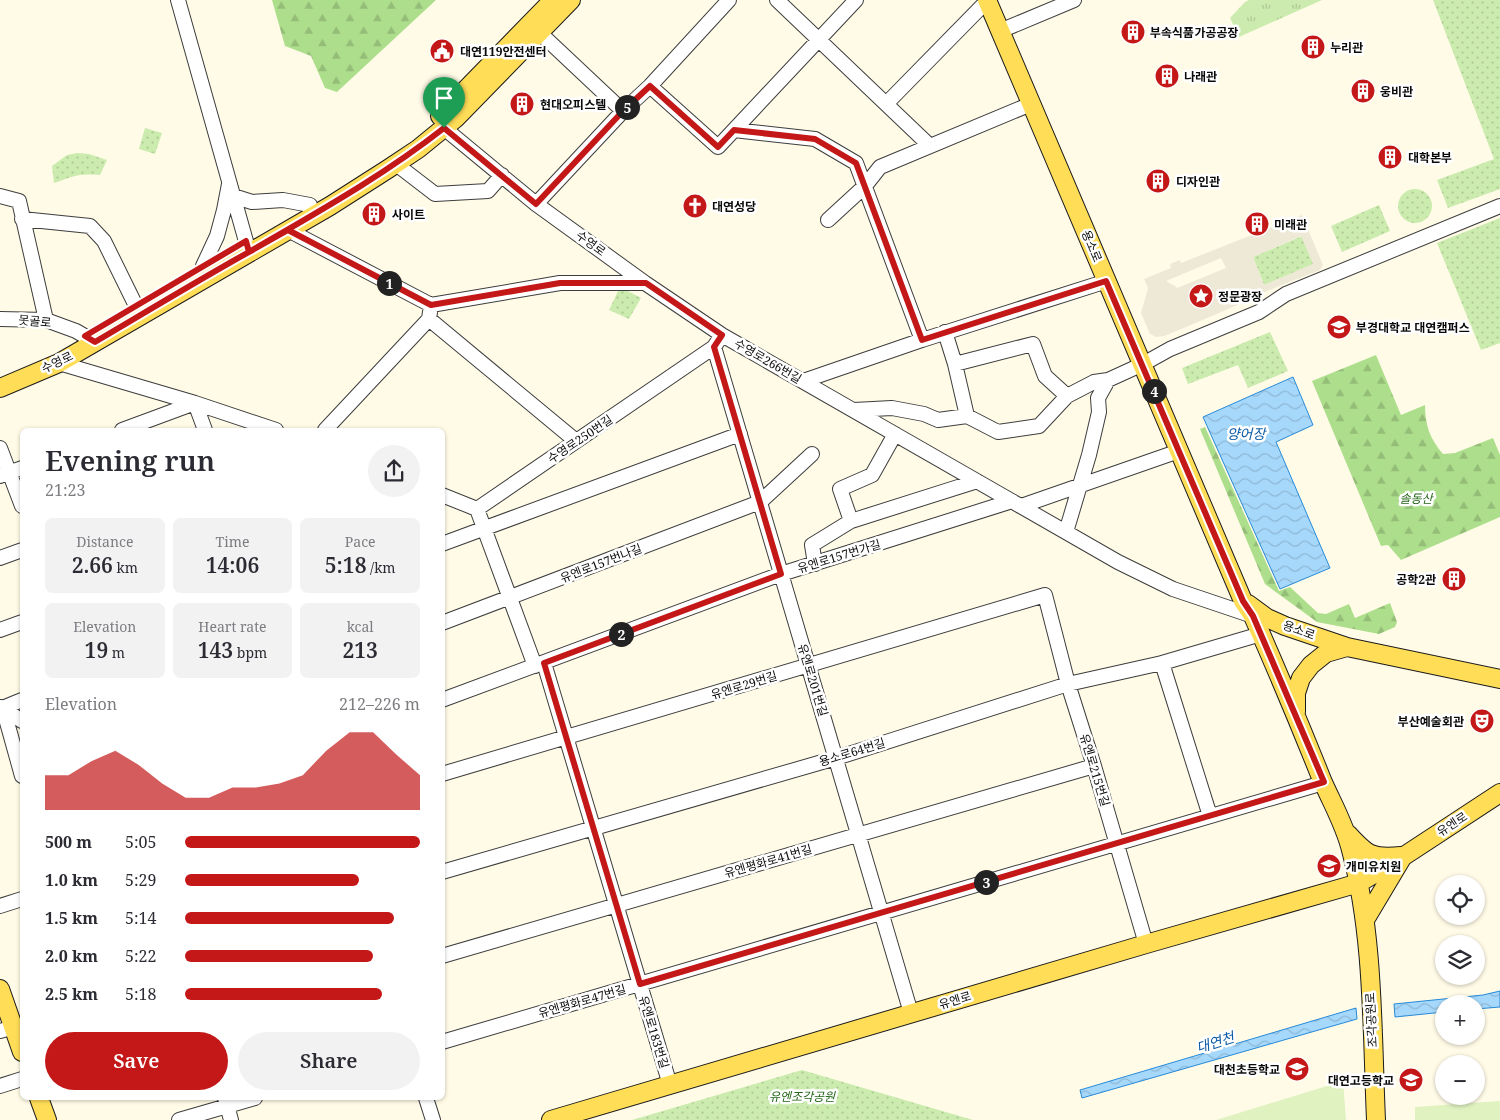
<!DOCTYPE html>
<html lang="en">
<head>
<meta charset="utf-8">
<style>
	:root { --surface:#fff; --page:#f2f2f3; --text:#2b2b33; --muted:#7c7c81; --accent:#c41818 }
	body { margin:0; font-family:"Noto Serif","Noto Sans KR",serif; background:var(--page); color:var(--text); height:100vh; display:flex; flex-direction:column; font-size:19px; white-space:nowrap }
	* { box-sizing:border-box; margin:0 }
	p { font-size:16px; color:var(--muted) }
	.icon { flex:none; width:28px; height:28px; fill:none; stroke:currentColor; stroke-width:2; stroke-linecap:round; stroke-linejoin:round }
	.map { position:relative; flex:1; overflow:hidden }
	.details { position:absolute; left:20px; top:428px; width:425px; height:672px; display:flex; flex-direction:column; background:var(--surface); border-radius:8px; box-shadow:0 1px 4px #0004 }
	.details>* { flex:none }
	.tools { position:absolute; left:1435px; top:875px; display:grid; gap:10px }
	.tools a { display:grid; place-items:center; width:50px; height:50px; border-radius:50%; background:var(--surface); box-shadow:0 1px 4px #0004; font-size:25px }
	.pin { position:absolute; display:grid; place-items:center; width:42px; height:42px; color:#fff; margin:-51px -21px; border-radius:50% 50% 50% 0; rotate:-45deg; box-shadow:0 0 5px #0007 }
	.pin .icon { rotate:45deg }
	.km { position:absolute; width:25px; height:25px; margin:-12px; border-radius:50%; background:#222; color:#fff; font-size:14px; line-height:25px; text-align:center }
	.round { display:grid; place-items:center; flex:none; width:52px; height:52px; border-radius:26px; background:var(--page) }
	.overview { display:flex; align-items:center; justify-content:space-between; height:85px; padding:0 25px }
	h1 { font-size:28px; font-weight:600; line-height:38px }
	.metrics { display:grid; grid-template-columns:repeat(3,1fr); gap:8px; height:85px; padding:5px 25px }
	.metrics div { display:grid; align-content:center; border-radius:8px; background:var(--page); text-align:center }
	.metrics b { font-size:21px; font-weight:600 }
	.metrics small { font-size:14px; font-weight:400 }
	.metrics p { font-size:14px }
	.chart { height:140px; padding:10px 25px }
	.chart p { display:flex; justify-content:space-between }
	.chart svg { width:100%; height:90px; margin-top:5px; fill:var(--accent); opacity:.7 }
	.button { display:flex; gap:10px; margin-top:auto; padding:10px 25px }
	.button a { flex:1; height:58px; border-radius:30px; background:var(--accent); color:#fff; font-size:20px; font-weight:600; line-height:58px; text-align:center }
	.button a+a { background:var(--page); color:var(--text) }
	ul { padding:0 25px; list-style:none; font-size:16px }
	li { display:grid; grid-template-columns:80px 60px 1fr; align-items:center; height:38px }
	li i { height:12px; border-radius:6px; background:var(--accent) }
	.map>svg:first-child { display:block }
</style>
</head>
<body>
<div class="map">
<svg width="1500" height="1120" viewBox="0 0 1500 1120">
	<defs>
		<pattern id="grass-tufts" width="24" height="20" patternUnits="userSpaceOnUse" patternTransform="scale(1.25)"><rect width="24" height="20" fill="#cbecae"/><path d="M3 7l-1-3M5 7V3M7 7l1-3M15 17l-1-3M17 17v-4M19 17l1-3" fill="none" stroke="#adc994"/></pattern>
		<pattern id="forest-firs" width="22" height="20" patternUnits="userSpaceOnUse" patternTransform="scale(1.25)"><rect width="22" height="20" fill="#adde8c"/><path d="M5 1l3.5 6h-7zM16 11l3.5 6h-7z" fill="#94bd77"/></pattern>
		<pattern id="park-dots" width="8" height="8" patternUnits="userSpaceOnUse" patternTransform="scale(1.25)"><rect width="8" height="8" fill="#cbecae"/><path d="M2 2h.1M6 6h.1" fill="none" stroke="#adc994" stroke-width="1.8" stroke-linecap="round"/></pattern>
		<pattern id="water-waves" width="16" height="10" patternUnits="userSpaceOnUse" patternTransform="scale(1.25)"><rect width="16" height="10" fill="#a6d8fb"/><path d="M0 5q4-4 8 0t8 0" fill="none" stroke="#8eb8d6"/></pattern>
	</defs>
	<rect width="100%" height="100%" fill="#fffbe7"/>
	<path fill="url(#grass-tufts)" d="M1249,0H1322L1239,37L1230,18L1245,2Z"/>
	<path fill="url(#forest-firs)" d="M272,0H436L337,92L325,88L311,56L285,46Z
		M1376,355L1401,415L1425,405C1425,425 1430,439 1443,454L1455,453L1493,438L1500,455V517L1401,560L1388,545L1381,546L1312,381Z
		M1205,427L1279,591L1290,587L1318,613L1326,614L1349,604L1355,618L1390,603L1397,622L1395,627L1379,634L1317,622L1265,584L1200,429Z"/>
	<path fill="url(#park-dots)" d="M1433,0H1500V189L1448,208L1437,180L1494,159Z
		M145,128L162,133L155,154L139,149Z
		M77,153L89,154L107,160L100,175C79,173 73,176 54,183L52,166L67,155Z
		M1398 206a17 17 0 1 1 34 0a17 17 0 1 1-34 0Z
		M1379,205L1390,231L1342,252L1331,226Z
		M1500,218V343L1481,350L1437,243Z
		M1302,236L1314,264L1264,285L1253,257Z
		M620,287L641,298L629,319L609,310Z
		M1270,332L1288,371L1248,388L1238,365L1188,384L1182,368Z
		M802,1070L973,1120H632Z"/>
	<path fill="#dff2c0" d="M1343,1081L1346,1120H1216Z
		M1500,1101V1120H1415V1107Z"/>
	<path fill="#eee9d7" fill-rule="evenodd" d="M1302,215L1323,265L1320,270L1267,291L1247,301L1179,330L1164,336L1156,337L1150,334L1141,313L1148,288L1144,279L1171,268L1170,264L1180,260L1181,263ZM1301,236L1313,264L1264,285L1253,257ZM1221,258L1226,268L1177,288L1175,286L1166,281Z"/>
	<path fill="url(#water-waves)" stroke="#278ad9" d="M1293,377L1313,425L1276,442L1330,568L1280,589L1203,417Z
		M1500,991V1007L1476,1009V1004H1444V1012L1395,1017L1394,1004L1483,995Z
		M1356,1008L1357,1019L1082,1098L1080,1090Z"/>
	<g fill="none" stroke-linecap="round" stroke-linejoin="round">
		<defs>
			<path id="minor" d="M178,0L249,252
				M777,0L929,145
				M1000,31L1074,0
				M539,32L623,111
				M650,86L718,147L856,0
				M886,104L987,1
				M444,128L536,204L645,283L722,335L1118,562L1173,589L1253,616
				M734,130L815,139L856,163L922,340
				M396,164L435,194L488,191L502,175
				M0,196L19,201L46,320
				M233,196L252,202L283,200L310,205
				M536,204L623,111L650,86L729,0
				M22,219L90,226L104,241L136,306
				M828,220L865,186L880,167L1031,104
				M288,230L431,305L560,283H645
				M203,266L217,236L224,210L229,184
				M0,319L46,320L76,331L95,342
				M429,319L576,441
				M945,332L955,364L967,416
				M714,347L911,1013
				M59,363L195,403L276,430
				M955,364L1033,344L1045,376L1067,396
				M803,381L922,340L1107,281
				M854,410L892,408L924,414L938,420L967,416L998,432L1039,426L1067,396L1094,382L1108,380L1143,364L1170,349L1259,312L1286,294L1500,206
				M122,430L195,403L205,430
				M325,430L429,319L430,312
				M0,448L22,506
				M0,476L22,468
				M442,495L477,509
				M1021,506L1179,451
				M477,509L714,347L718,341
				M477,509L535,666
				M851,521L840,489L872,475L895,434
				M1066,532L1089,455L1099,412L1098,398L1108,380
				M442,544L740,434
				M0,558L22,550
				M815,564L812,545L851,521L977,481
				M442,623L760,502L812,454
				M0,630L22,622
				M544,663L670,1085
				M1162,663L1210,816
				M442,700L781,574L1012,501
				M1,707L22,721
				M3,708L22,776
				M0,709L22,700
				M442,774L1045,595L1068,684L1094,766L1146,944
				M442,872L836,758L1068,684L1162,663L1261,634
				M0,906L22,899
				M442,956L1094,766
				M0,1031L14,1027
				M442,1042L1323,783
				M0,1086L22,1079
				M225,1098L231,1120
				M426,1098L433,1120
				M179,1120L255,1098"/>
			<path id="major" d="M987,0L1243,601L1253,616C1277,670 1300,725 1322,780C1332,803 1345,825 1351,850C1374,936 1372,1031 1376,1120
				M440,116L553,0
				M0,388L59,363L330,206L388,169L418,149L456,118L571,0
				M1248,604L1267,618L1285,626L1347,647L1500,679
				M1296,712V693L1301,678L1311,665L1326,653L1347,647
				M1348,834C1367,855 1372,859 1401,856
				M1365,920L1402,858
				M0,989L22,1052
				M39,1098L47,1120
				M551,1120L1146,944L1359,883L1404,856L1500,793"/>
		</defs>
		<use href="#minor" stroke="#3d3d3d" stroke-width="16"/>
		<use href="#major" stroke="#1b1b1b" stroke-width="20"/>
		<use href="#minor" stroke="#fff" stroke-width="14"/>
		<use href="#major" stroke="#ffdd57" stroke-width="18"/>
	</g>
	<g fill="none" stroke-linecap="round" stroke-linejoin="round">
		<defs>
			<path id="route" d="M444,128C383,176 316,213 249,252C197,281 146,312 95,342L85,336L246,241L249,252L288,230L431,305L560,283H646L722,335L714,347L781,574L544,663L640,984L1324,782L1253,616L1243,601L1106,281L922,340L856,163L815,139L734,130L718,147L650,86L623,111L536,204L444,128"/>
		</defs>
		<use href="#route" stroke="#fff" stroke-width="10"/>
		<use href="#route" stroke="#c41818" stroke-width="6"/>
	</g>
	<defs>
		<symbol id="building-disc" viewBox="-11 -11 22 22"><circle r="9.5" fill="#c41818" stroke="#fff"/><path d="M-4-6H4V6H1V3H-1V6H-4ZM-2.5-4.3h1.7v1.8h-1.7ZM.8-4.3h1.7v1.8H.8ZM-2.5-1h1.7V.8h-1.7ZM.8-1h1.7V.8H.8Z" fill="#fff"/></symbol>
		<symbol id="civic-disc" viewBox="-11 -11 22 22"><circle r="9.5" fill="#c41818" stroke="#fff"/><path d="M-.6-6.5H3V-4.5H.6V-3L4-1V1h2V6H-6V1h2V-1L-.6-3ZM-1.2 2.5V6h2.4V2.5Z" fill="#fff"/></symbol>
		<symbol id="church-disc" viewBox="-11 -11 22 22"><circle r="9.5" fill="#c41818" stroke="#fff"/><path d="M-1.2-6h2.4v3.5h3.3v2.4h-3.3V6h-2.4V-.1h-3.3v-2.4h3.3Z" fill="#fff"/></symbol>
		<symbol id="sight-disc" viewBox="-11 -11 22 22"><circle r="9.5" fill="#c41818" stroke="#fff"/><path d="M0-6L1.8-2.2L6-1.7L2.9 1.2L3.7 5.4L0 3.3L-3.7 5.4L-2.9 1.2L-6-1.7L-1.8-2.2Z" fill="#fff"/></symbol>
		<symbol id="university-disc" viewBox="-11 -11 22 22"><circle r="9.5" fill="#c41818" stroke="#fff"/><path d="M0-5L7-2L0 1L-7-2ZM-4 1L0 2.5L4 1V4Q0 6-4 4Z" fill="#fff"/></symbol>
		<symbol id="theatre-disc" viewBox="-11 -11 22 22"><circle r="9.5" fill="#c41818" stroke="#fff"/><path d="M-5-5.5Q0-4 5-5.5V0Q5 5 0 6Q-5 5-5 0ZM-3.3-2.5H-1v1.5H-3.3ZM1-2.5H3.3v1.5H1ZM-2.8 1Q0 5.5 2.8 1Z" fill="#fff"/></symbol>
		<symbol id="school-disc" viewBox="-11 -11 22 22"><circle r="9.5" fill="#c41818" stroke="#fff"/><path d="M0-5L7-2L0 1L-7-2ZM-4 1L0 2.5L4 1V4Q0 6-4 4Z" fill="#fff"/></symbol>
	</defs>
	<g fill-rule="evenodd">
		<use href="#building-disc" x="1119" y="18" width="28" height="28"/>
		<use href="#building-disc" x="1299" y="33" width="28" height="28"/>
		<use href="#civic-disc" x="428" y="37" width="28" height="28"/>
		<use href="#building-disc" x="1153" y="62" width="28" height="28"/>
		<use href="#building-disc" x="1349" y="77" width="28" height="28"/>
		<use href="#building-disc" x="508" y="90" width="28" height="28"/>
		<use href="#building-disc" x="1376" y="143" width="28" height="28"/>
		<use href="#building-disc" x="1144" y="167" width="28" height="28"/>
		<use href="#church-disc" x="681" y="192" width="28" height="28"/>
		<use href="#building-disc" x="360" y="200" width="28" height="28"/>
		<use href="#building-disc" x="1243" y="210" width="28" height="28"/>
		<use href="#sight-disc" x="1187" y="282" width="28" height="28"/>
		<use href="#university-disc" x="1325" y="313" width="28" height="28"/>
		<use href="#building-disc" x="1440" y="565" width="28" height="28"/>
		<use href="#theatre-disc" x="1468" y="707" width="28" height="28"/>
		<use href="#school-disc" x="1315" y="852" width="28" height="28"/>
		<use href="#school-disc" x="1283" y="1055" width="28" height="28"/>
		<use href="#school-disc" x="1397" y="1066" width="28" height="28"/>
	</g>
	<g text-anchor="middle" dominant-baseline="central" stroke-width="5" stroke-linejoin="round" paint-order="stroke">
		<g font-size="12" font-weight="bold" fill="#0a0a0a" stroke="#fff" text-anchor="start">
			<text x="1150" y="32">부속식품가공공장</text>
			<text x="1330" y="47">누리관</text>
			<text x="460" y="51">대연119안전센터</text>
			<text x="1184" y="76">나래관</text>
			<text x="1380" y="91">웅비관</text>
			<text x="540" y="104">현대오피스텔</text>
			<text x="1408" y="157">대학본부</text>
			<text x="1176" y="181">디자인관</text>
			<text x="712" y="206">대연성당</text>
			<text x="392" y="214">사이트</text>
			<text x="1274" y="224">미래관</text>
			<text x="1218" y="296">정문광장</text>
			<text x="1356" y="327">부경대학교 대연캠퍼스</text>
			<text x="1436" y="579" text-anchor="end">공학2관</text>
			<text x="1464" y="721" text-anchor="end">부산예술회관</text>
			<text x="1346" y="866">개미유치원</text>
			<text x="1280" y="1069" text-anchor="end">대천초등학교</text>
			<text x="1394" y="1080" text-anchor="end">대연고등학교</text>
		</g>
		<g font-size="12" fill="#0a0a0a" stroke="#fff">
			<text transform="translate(591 243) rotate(36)">수영로</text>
			<text transform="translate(1092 246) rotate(67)">용소로</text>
			<text transform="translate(35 321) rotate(5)">못골로</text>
			<text transform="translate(768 361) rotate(30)">수영로266번길</text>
			<text transform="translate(57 362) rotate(-26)">수영로</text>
			<text transform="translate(580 439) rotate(-34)">수영로250번길</text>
			<text transform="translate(839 556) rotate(-17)">유엔로157번가길</text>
			<text transform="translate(601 563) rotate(-21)">유엔로157번나길</text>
			<text transform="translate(1299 630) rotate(20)">용소로</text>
			<text transform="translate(813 680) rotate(73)">유엔로201번길</text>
			<text transform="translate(744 685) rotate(-17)">유엔로29번길</text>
			<text transform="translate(852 752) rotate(-17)">용소로64번길</text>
			<text transform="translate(1095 770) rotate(73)">유엔로215번길</text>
			<text transform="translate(1452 824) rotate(-33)">유엔로</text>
			<text transform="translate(768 861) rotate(-16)">유엔평화로41번길</text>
			<text transform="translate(955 1000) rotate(-17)">유엔로</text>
			<text transform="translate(582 1001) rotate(-16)">유엔평화로47번길</text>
			<text transform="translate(1371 1020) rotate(-93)">조각공원로</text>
			<text transform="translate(654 1032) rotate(73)">유엔로183번길</text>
		</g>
		<g font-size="12" font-style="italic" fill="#236516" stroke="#fff">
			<text x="1416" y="498">솔동산</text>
			<text x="802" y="1096">유엔조각공원</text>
		</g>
		<g font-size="14" font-style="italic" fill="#0b5aa4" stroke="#fff">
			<text x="1246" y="433">양어장</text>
			<text transform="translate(1215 1042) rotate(-17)">대연천</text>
		</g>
	</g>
</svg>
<div class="tools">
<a><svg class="icon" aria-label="locate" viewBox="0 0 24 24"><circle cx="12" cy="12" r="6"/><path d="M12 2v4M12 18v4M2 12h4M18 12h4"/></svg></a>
<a><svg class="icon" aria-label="layers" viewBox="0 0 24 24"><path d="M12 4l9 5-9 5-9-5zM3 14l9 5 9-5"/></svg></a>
<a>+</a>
<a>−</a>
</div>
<div class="pin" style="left:444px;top:128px;background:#1e9e55"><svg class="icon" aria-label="arrive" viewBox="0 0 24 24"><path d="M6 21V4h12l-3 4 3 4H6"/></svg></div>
<b class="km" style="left:389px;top:283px">1</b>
<b class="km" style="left:621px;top:634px">2</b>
<b class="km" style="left:986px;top:882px">3</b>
<b class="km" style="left:1154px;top:391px">4</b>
<b class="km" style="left:627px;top:107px">5</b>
<section class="details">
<div class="overview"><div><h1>Evening run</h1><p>21:23</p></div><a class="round"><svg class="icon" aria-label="share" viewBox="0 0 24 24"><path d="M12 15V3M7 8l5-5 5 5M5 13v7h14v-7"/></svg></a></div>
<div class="metrics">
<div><p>Distance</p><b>2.66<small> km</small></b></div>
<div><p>Time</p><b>14:06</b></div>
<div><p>Pace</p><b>5:18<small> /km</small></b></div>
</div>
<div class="metrics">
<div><p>Elevation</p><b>19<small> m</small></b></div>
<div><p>Heart rate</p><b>143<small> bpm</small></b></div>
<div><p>kcal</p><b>213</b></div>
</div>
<div class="chart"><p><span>Elevation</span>212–226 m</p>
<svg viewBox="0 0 160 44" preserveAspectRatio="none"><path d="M0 44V27L10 27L20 20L30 15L40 22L50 31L60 38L70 38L80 33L90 33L100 31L110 27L120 15L130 6L140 6L150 17L160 27V44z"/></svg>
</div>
<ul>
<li><b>500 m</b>5:05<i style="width:100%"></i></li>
<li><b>1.0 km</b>5:29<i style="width:74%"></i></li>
<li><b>1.5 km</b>5:14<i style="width:89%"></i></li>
<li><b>2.0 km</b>5:22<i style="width:80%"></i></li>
<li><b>2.5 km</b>5:18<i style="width:84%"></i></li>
</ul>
<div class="button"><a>Save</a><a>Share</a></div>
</section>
</div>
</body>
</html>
